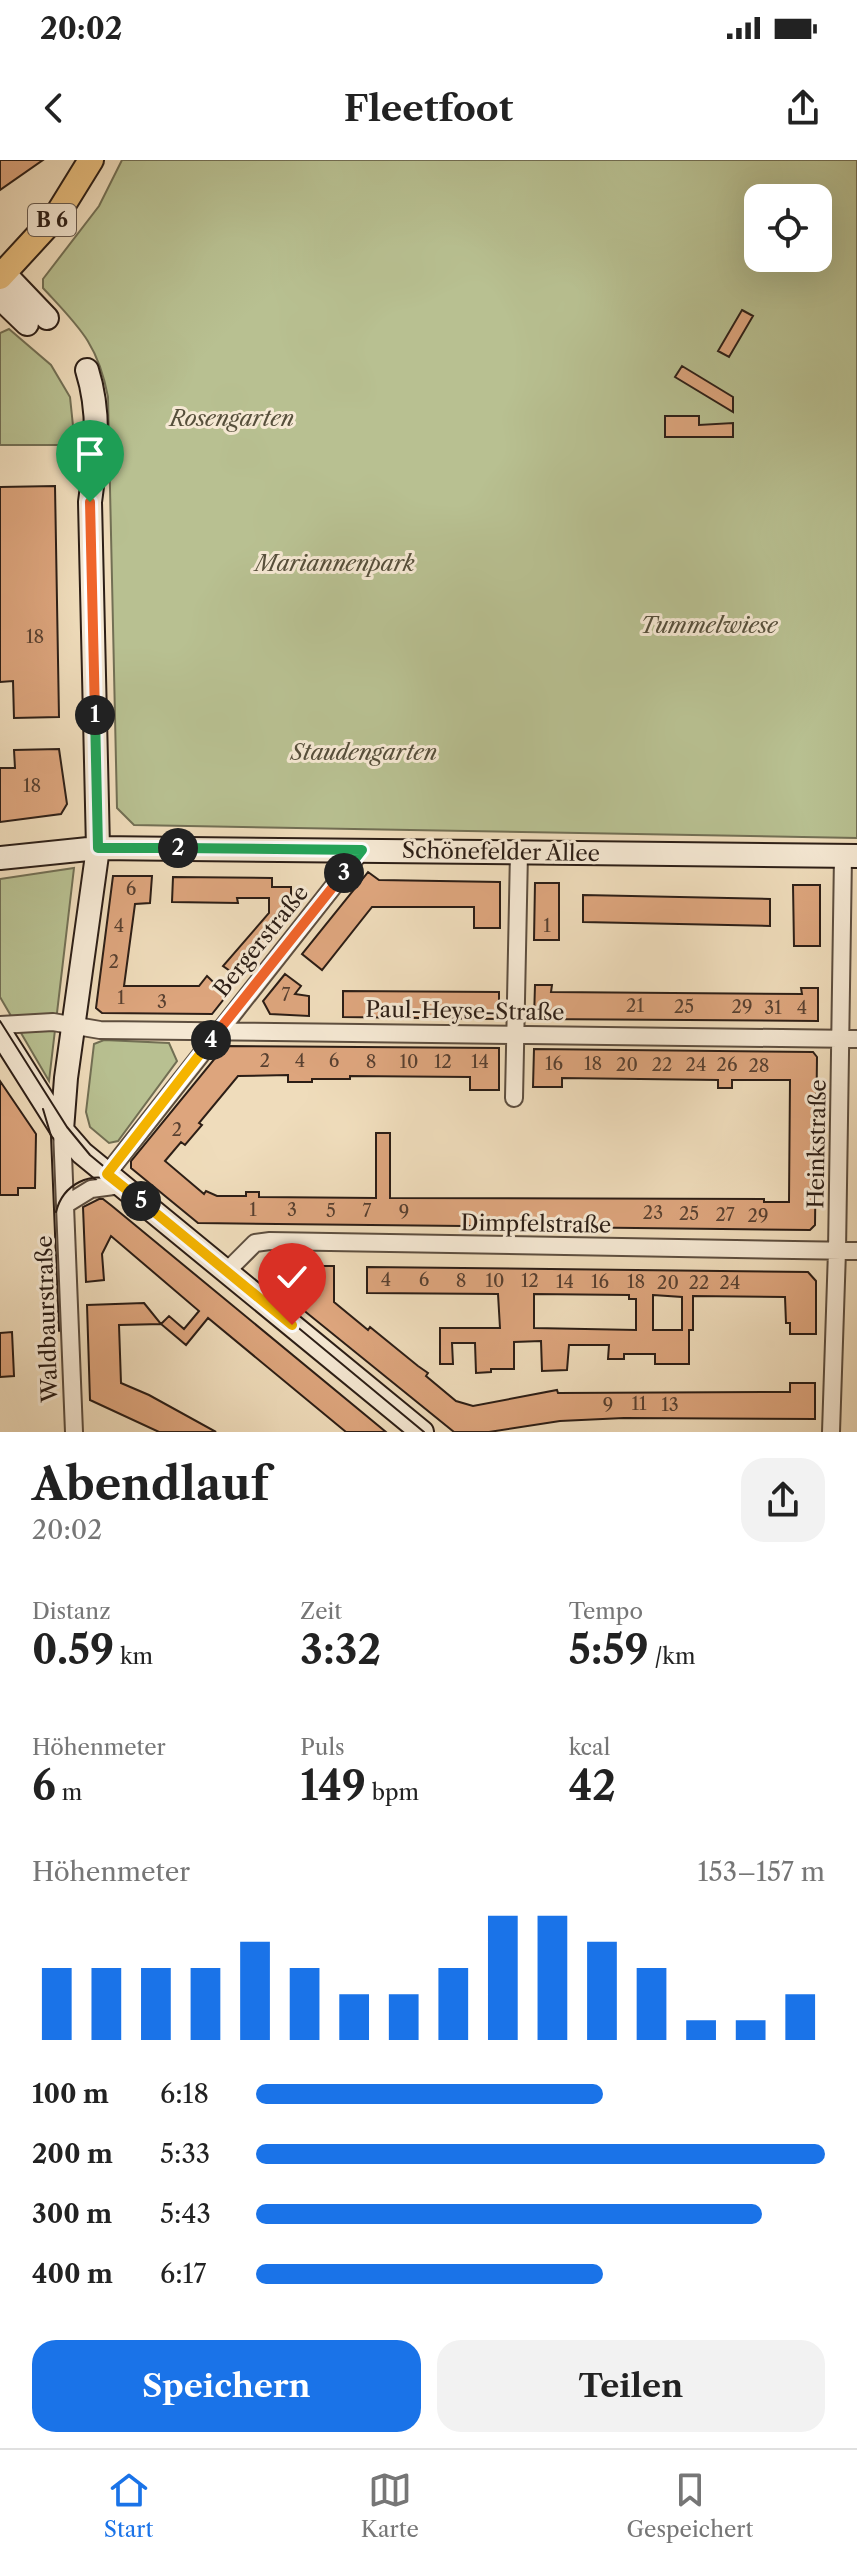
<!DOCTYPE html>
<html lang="de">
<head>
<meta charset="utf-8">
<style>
	:root { --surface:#fff; --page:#f2f2f2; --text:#222; --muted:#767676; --line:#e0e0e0; --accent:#1a73e8 }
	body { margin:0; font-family:"Libre Caslon Text",serif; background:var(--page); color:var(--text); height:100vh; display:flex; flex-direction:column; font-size:30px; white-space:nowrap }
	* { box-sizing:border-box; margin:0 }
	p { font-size:26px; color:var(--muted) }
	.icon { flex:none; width:44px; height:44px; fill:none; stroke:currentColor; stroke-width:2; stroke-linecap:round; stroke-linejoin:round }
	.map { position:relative; height:1272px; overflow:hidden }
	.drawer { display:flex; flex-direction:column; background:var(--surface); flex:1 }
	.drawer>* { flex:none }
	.fabs { position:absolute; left:744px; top:24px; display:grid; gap:16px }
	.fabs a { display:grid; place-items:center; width:88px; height:88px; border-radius:16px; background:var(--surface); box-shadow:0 8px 32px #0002; font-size:40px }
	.pin { position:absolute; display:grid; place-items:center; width:68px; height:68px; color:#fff; margin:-82px -34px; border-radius:50% 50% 50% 0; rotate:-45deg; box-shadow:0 0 8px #0007 }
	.pin .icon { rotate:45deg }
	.km { position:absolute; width:40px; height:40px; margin:-20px; border-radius:50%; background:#222; color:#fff; font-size:22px; line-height:40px; text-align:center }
	.round { display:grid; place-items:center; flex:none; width:84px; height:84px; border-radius:24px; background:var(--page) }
	.head { display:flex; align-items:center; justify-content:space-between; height:136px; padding:0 32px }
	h1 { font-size:44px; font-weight:800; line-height:60px }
	.figures { display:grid; grid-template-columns:repeat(3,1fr); gap:12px; height:136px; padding:8px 32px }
	.figures div { display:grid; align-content:center }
	.figures b { font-size:40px; font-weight:800 }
	.figures small { font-size:22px; font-weight:400 }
	.figures p { font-size:22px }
	.chart { height:224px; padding:16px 32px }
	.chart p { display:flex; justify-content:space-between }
	.chart svg { width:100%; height:144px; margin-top:8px; stroke:var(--accent); stroke-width:6 }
	.action { display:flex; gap:16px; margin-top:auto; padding:16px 32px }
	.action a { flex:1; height:92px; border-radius:24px; background:var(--accent); color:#fff; font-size:32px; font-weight:800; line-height:92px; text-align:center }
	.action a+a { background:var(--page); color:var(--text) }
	ul { padding:0 32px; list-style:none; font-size:26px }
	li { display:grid; grid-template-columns:128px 96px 1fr; align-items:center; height:60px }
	li i { height:20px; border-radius:10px; background:var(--accent) }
	.status { display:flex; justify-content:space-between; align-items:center; height:56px; padding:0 40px; background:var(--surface); direction:ltr }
	.status svg { height:22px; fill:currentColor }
	header { display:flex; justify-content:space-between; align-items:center; height:104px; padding:0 32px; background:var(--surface); font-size:36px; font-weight:800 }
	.tabs { display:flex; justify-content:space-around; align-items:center; height:112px; border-top:2px solid var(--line); background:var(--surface); font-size:22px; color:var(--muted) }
	.tabs a { display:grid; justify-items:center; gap:4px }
	.tabs .current { color:var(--accent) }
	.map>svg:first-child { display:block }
</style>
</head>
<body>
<div class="status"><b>20:02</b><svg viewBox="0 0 49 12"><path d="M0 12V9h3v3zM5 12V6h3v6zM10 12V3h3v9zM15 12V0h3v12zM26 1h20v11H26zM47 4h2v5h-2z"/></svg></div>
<header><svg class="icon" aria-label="back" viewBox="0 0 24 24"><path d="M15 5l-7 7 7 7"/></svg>Fleetfoot<svg class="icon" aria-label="share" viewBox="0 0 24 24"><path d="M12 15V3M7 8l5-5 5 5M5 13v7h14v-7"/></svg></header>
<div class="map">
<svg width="857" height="1272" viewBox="0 0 857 1272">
	<rect width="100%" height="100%" fill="#efdcbb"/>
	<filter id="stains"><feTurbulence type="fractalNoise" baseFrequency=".0025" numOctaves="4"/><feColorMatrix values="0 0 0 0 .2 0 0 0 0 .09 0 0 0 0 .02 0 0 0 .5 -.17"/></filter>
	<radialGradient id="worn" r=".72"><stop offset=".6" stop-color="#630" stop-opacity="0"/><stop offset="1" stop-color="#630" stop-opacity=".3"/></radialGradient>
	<path fill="#b8c091" stroke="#726f54" stroke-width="2" fill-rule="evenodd" d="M122,0H857V678L134,665L117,648L108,237C98,183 78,166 43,128V119L99,46ZM758,38H818V98H758Z
		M9,169L51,205L70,237L75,285H0V173Z
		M74,708L49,921L0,837V719Z
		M104,880L169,883L177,901L118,981L109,983L90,967L86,952L94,884Z"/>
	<path fill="#dda57d" stroke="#2c1e16" stroke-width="2" fill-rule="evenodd" d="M0,0H43L0,30Z
		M742,150L753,156L729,197L718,191Z
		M682,206L733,237V252L675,217Z
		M665,256H699V265L733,263V277H665Z
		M55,326L59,557L14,558L13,521L0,522V327Z
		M59,589L67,644L61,654L0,662V608H15L14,590Z
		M368,712L379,720L500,722V768H474V747H372L322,810L302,794Z
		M113,716H152L150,743L135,744L124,826H199L207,816L227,835L212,854L102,853L96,848Z
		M173,717L272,718V727H291V755L240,818L223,806L269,753V738H237L238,743L172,742Z
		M535,723H559V780H534Z
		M793,725H820V786H794Z
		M583,735L770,739V766L583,762Z
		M285,814L301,826L295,834L309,836V856L270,854L263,841Z
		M535,825H552L551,832L802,834L801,828H818V861L534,859Z
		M343,831L499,832V859L343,857Z
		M225,886L499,888V930H470V917L350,916V919H312V922H288V915L238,916L199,963L202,965L185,985L181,982L165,1001L204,1034L206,1031L217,1036H246V1032H259V1037L376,1038V973H390V1038L764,1039V1042H789L790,920H732V928H718V920L562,918V927H533L534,889L813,892L817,897L815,1065L810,1070L198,1063L131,1008V1001Z
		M0,921L36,974L35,1028H18V1035H0Z
		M99,1039H103L112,1046L386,1272H346L208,1158L186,1185L161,1164L169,1156L184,1169L199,1151L111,1076L102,1094L104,1120L86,1122L83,1047Z
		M290,1106H334V1142L368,1170L370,1167L418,1206L428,1213L426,1216L456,1241L473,1246L557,1230L558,1233L790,1232V1223H815V1259L624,1258L560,1261L489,1272H454L281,1132Z
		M367,1107L808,1112L816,1121V1174H790V1163H786L785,1137L693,1136V1170H689V1204H655V1194H624V1199H608L609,1185H569L567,1210L542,1211L541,1181L514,1182V1209H491V1212L476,1213L475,1183H452L453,1204H440V1168H500L498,1134L367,1133ZM534,1134L629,1135V1139H636V1170L534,1168ZM653,1135L682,1137V1170H653Z
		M144,1143L161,1164L119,1165L121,1223L149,1235L216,1272H159L90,1240L87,1145Z
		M12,1172L14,1216L0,1217V1173Z"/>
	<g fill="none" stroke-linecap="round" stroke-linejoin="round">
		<defs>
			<path id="street" d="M0,865L53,862L100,870L857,879
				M514,938L519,692
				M62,970L74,1272
				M107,1014L362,690
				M65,1045L91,1029L121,1025
				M227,1111L255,1083L270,1081L857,1091
				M831,1272L837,1091L843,696"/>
			<path id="secondary" d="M4,113L47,158
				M0,138L27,164
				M0,698L98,688L857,696
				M0,872L62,970L82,993L422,1272
				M62,970L66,918L98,688L90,342C96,297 101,254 87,210"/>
			<path id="primary" d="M0,117L57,55L91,0"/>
		</defs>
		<use href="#street" stroke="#5d4e3f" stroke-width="20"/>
		<use href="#secondary" stroke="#2c1e16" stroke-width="26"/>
		<use href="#primary" stroke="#2c1e16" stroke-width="28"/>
		<use href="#street" stroke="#f5e8d3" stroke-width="16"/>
		<use href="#secondary" stroke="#f5e8d3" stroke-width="22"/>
		<use href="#primary" stroke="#e8be7e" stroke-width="24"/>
		<path stroke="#2c1e16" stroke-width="2" d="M0,861L67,967L90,995L424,1272
			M43,949L51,976L59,1171
			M56,1052C63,1024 91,1010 117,1022"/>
	</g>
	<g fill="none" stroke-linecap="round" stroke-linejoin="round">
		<defs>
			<path id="split-1" d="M90,342L95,555"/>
			<path id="split-2" d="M95,555L98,688H178"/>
			<path id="split-3" d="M178,688L362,690L344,713"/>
			<path id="split-4" d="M211,880L344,713"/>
			<path id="split-5" d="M141,1041L107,1014L211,880"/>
			<path id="split-6" d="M141,1041L292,1165"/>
		</defs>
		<use href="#split-1" stroke="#fff" stroke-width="16"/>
		<use href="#split-2" stroke="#fff" stroke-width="16"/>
		<use href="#split-3" stroke="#fff" stroke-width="16"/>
		<use href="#split-4" stroke="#fff" stroke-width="16"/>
		<use href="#split-5" stroke="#fff" stroke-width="16"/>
		<use href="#split-6" stroke="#fff" stroke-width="16"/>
		<use href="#split-1" stroke="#f0652b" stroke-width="10"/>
		<use href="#split-2" stroke="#22a559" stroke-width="10"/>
		<use href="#split-3" stroke="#22a559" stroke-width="10"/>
		<use href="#split-4" stroke="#f0652b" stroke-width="10"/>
		<use href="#split-5" stroke="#f5b400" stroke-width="10"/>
		<use href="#split-6" stroke="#f5b400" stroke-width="10"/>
	</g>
	<g text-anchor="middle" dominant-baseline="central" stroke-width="6" stroke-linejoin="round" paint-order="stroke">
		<g font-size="18" fill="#584030">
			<text x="35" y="477">18</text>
			<text x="32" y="626">18</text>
			<text x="131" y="729">6</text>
			<text x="119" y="766">4</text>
			<text x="547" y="766">1</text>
			<text x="114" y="802">2</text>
			<text x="286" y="835">7</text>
			<text x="121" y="838">1</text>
			<text x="162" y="842">3</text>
			<text x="635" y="846">21</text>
			<text x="684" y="847">25</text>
			<text x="742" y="847">29</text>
			<text x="773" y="848">31</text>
			<text x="802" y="848">4</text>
			<text x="265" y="901">2</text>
			<text x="300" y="901">4</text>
			<text x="334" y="901">6</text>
			<text x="371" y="902">8</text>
			<text x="409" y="902">10</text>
			<text x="443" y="902">12</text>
			<text x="480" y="902">14</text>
			<text x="554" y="904">16</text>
			<text x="593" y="904">18</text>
			<text x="627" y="905">20</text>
			<text x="662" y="905">22</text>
			<text x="696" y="905">24</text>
			<text x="727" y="905">26</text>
			<text x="759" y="906">28</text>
			<text x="177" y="970">2</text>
			<text x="253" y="1050">1</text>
			<text x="292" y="1050">3</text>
			<text x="331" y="1051">5</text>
			<text x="367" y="1051">7</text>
			<text x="404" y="1052">9</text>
			<text x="653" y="1053">23</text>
			<text x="689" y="1054">25</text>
			<text x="725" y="1055">27</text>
			<text x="758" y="1056">29</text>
			<text x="386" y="1120">4</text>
			<text x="424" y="1120">6</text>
			<text x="461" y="1121">8</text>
			<text x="495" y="1121">10</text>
			<text x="530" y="1121">12</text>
			<text x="565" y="1122">14</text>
			<text x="600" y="1122">16</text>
			<text x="636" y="1122">18</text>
			<text x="668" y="1123">20</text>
			<text x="699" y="1123">22</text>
			<text x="730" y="1123">24</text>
			<text x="639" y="1244">11</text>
			<text x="608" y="1245">9</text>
			<text x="670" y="1245">13</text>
		</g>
		<rect fill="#f5e8d3" stroke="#685b4f" stroke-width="2" x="28" y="44" width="48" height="32" rx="6"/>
		<g font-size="20" font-weight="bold" fill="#2c1e16">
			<text x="52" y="60">B 6</text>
		</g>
		<g font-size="22" font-style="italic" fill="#564f3b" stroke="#f5e8d3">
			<text x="232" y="258">Rosengarten</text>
			<text x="335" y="403">Mariannenpark</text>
			<text x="709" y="465">Tummelwiese</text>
			<text x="364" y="592">Staudengarten</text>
		</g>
		<g font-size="22" fill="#2c1e16" stroke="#f5e8d3">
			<text transform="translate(501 692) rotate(1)">Schönefelder Allee</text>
			<text transform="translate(261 781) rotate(-51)">Bergerstraße</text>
			<text transform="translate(465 851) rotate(1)">Paul-Heyse-Straße</text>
			<text transform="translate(817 984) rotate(-89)">Heinkstraße</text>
			<text transform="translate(536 1064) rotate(1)">Dimpfelstraße</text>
			<text transform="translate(47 1159) rotate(-92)">Waldbaurstraße</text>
		</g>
	</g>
	<rect width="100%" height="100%" filter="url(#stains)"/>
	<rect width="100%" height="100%" fill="url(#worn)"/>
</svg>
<div class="fabs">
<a><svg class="icon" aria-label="locate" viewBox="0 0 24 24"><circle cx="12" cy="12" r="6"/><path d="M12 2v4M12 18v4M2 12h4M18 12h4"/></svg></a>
</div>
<div class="pin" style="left:90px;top:342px;background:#1e9e55"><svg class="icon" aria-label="arrive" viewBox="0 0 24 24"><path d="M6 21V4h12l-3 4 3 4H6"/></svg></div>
<div class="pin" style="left:292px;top:1165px;background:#d93025"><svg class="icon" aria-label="check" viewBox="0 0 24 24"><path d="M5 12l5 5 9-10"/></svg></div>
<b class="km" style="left:95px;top:555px">1</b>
<b class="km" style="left:178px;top:688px">2</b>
<b class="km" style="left:344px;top:713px">3</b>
<b class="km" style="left:211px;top:880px">4</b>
<b class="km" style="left:141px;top:1041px">5</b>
</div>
<section class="drawer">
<div class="head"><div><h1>Abendlauf</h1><p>20:02</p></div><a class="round"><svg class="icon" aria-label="share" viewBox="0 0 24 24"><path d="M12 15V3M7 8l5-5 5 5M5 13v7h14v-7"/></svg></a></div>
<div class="figures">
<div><p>Distanz</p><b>0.59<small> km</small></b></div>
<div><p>Zeit</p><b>3:32</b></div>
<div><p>Tempo</p><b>5:59<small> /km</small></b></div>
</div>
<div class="figures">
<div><p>Höhenmeter</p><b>6<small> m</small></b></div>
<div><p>Puls</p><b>149<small> bpm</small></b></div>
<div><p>kcal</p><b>42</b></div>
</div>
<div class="chart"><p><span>Höhenmeter</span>153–157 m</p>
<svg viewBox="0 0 160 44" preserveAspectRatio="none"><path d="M5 44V22M15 44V22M25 44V22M35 44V22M45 44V14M55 44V22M65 44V30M75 44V30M85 44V22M95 44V6M105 44V6M115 44V14M125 44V22M135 44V38M145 44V38M155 44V30"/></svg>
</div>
<ul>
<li><b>100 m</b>6:18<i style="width:61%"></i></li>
<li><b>200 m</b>5:33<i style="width:100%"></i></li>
<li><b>300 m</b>5:43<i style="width:89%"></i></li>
<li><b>400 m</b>6:17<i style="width:61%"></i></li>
</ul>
<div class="action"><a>Speichern</a><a>Teilen</a></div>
</section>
<nav class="tabs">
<a class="current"><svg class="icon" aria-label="home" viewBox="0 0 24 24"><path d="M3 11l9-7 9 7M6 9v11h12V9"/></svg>Start</a>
<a><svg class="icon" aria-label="map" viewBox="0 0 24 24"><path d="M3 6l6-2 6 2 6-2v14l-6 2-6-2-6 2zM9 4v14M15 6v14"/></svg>Karte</a>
<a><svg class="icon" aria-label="saved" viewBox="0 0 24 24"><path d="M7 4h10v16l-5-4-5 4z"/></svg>Gespeichert</a>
</nav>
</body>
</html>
